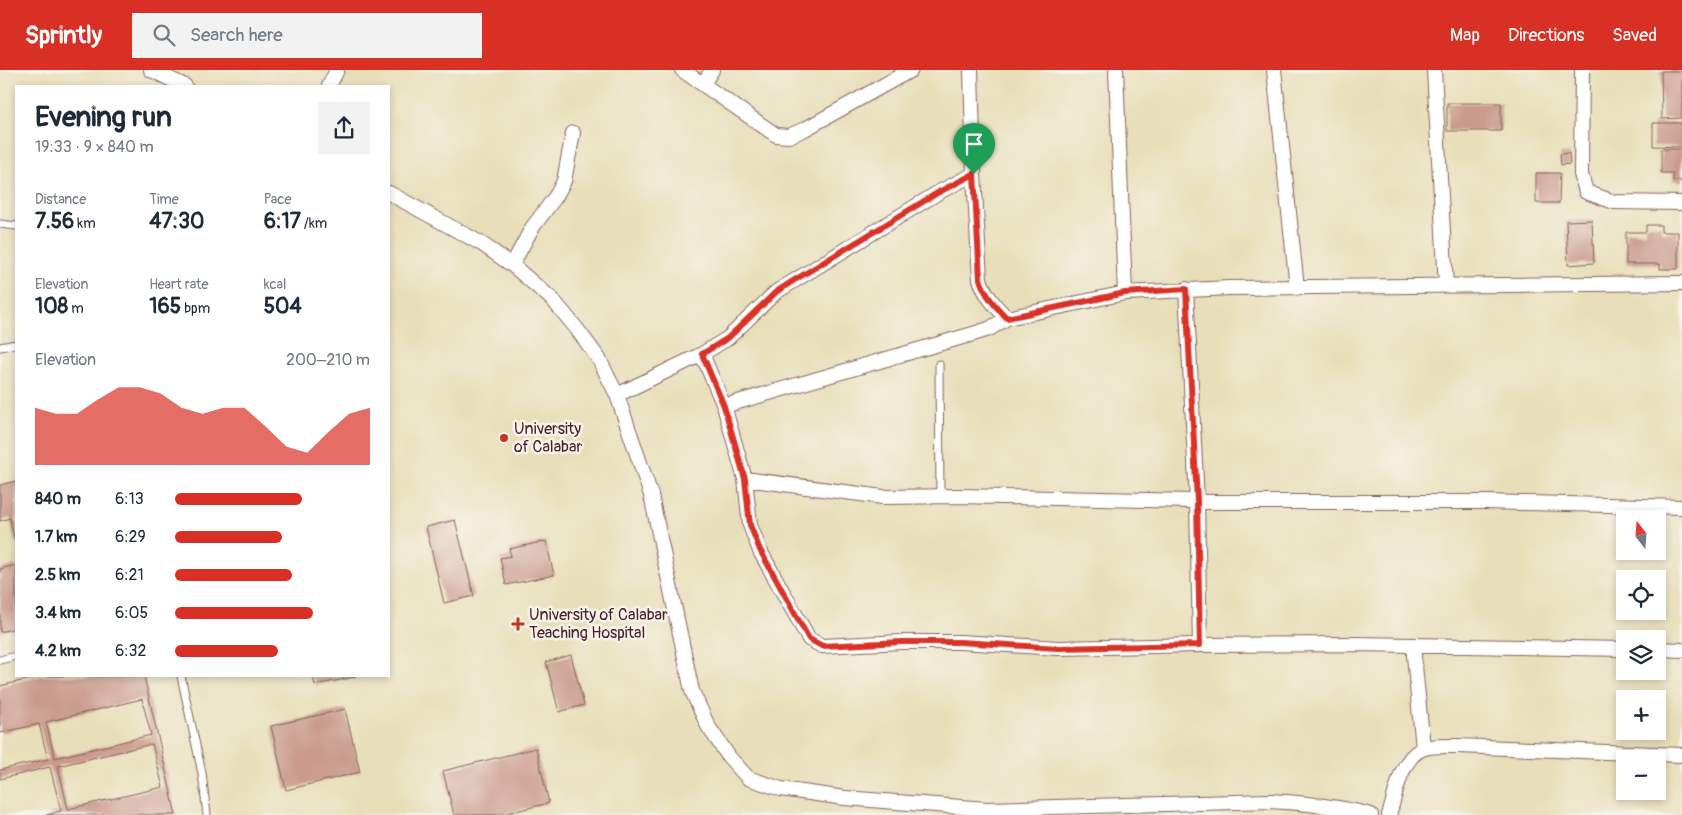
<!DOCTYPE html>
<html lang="en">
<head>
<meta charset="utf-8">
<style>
	:root { --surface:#fff; --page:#f2f2f3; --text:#1f2937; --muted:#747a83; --accent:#d93025 }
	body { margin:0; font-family:Pangolin,sans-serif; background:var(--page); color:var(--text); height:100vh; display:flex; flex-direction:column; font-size:19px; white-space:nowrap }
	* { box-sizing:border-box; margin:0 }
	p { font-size:16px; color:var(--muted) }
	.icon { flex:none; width:28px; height:28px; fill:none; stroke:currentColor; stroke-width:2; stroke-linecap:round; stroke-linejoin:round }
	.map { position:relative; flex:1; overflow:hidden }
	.panel { position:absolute; left:15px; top:15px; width:375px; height:592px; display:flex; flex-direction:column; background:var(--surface); border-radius:0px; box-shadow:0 2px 8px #0003 }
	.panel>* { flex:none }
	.needle { width:32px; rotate:343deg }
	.buttons { position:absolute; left:1616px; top:440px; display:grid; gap:10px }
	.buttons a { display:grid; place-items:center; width:50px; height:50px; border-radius:0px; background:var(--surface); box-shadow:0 2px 8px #0003; font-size:25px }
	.pin { position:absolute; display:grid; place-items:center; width:42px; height:42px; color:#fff; margin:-51px -21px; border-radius:50% 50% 50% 0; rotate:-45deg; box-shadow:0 0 5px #0007 }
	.pin .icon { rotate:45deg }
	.round { display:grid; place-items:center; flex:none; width:52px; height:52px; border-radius:0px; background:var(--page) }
	.head { display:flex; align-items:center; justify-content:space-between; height:85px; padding:0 20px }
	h1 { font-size:28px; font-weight:700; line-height:38px }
	.metrics { display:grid; grid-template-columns:repeat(3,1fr); gap:8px; height:85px; padding:5px 20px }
	.metrics div { display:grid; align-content:center }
	.metrics b { font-size:21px; font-weight:700 }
	.metrics small { font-size:14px; font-weight:400 }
	.metrics p { font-size:14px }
	.chart { height:140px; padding:10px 20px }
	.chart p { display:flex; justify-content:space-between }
	.chart svg { width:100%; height:90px; margin-top:5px; fill:var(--accent); opacity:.7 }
	ul { padding:0 20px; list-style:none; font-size:16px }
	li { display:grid; grid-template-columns:80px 60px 1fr; align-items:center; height:38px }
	li i { height:12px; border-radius:6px; background:var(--accent) }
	header { display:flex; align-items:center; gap:30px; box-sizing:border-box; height:70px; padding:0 25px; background:var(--accent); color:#fff }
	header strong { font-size:24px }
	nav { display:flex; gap:28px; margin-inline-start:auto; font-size:18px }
	.search { width:350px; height:45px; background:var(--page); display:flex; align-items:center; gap:12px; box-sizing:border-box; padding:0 18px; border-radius:0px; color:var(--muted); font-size:19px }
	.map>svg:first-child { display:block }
</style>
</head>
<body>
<header>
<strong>Sprintly</strong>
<div class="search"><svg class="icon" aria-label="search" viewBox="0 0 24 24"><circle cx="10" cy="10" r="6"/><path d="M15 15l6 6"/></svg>Search here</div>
<nav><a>Map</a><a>Directions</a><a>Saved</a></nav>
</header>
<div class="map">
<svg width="1682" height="745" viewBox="0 0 1682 745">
	<rect width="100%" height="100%" fill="#f7f3e8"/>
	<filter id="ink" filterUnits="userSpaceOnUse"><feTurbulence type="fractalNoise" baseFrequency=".02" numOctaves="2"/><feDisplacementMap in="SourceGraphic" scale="10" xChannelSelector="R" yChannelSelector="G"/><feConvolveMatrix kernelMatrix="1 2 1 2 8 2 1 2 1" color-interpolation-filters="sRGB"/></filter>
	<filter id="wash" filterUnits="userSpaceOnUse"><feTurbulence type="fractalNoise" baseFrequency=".0096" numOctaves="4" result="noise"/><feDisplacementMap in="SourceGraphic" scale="20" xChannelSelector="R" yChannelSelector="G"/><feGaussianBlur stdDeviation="1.12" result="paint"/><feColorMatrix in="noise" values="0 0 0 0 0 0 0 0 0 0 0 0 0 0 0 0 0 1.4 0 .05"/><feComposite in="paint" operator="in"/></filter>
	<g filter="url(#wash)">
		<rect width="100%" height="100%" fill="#e8dfba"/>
		<g id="blocks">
			<path fill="#ca9b8d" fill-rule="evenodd" d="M1661,1H1682V48L1662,49Z
				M1447,33H1501V61H1447Z
				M1653,53H1682V77L1653,76Z
				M1661,79H1682V111H1673V103H1661Z
				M1569,83L1570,94L1561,95L1560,84Z
				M1536,103H1560L1559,133H1536Z
				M1592,150L1594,193L1568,195L1566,151Z
				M1646,155H1661V162H1678V199H1660V194H1626V162H1646Z
				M16,411V471L15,472L10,448L0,451V415Z
				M455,450L474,526L444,533L426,457Z
				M546,471L554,505L506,515L500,488L511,486L509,479Z
				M16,495V558L0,562V499Z
				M571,585L584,635L559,642L546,592Z
				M43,606H144L176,745H46L61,741L50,697L0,709V700L48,689L39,654L0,663V616ZM142,629L151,665L55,688L46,652ZM152,674L163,717L68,739L58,696Z
				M313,606H355V607L315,615Z
				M345,639L360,702L286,720L271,656Z
				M536,678L549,733L499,745H454L443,701Z"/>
		</g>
	</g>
	<g filter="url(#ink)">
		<use href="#blocks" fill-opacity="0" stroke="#81625d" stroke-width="1"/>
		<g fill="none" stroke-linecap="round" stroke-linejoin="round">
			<defs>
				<path id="lane" d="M0,154L16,156
					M0,277L16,274
					M939,294L940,426
					M0,590L16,586
					M181,606L202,703L207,745"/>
				<path id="street" d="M151,0L185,16
					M682,0L776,65L789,66L805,59L911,0
					M971,0L974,104L980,209C985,225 995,236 1007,248
					M1116,0L1125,223
					M1274,0L1297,218
					M1434,0L1446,216
					M1582,0L1581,104L1586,122L1614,132L1682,133
					M703,14L712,0
					M329,16L337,0
					M389,123L482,174L512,195L553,230L577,259L599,289L617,325L651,425L692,621L708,656L729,687L748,708L781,719L845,728L987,739L1271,731C1305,733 1338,736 1371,745
					M512,195L532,158L556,126L564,111L573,63
					M1186,219L1197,431L1200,575
					M702,284L724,336L745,409L750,455L760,481L809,569L822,576L902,572H960L1058,578L1200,575L1358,574L1625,579
					M617,325L702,284L728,268L776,222L939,122L974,104
					M724,336L973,264L989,259L1007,248L1125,223L1230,218L1682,213
					M745,409L883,427L959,426L1237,432H1485L1682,437
					M1413,575L1423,678
					M1658,579L1682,580
					M1389,745C1396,724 1400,689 1422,679C1430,675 1449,676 1458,676L1682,685"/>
			</defs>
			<use href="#lane" stroke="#81625d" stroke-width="9"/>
			<use href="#street" stroke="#81625d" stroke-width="16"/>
			<use href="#lane" stroke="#fff" stroke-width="7"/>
			<use href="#street" stroke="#fff" stroke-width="14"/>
		</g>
	</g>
	<g fill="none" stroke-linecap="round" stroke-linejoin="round" filter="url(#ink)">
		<defs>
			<path id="route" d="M974,104L980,209C985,225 995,236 1007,248L1125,223L1186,219L1197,431L1200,575L1058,578L960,572H902L822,576L809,569L760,480L750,455L745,409L724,336L702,284L728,268L776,222L793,211L939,122Z"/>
		</defs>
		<use href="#route" stroke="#fff" stroke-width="10"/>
		<use href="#route" stroke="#d93025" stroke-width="6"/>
	</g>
	<g fill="#c8321e" stroke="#f7f3e8" stroke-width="2">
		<circle cx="504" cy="368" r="5"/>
		<path d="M515.5 546.5h5v5h5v5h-5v5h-5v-5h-5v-5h5z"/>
	</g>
	<g text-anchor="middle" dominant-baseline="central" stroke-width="5" stroke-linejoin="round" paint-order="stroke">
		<g font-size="16" fill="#4a1f2b" stroke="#f7f3e8" text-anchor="start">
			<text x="514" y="359">University<tspan x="514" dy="18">of Calabar</tspan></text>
			<text x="529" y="545">University of Calabar<tspan x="529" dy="18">Teaching Hospital</tspan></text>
		</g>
	</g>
</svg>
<div class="buttons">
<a><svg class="needle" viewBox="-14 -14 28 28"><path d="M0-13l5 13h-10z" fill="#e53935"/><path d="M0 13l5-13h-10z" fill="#747a83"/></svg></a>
<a><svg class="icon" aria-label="locate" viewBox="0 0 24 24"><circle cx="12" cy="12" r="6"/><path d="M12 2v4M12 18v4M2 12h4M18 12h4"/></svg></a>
<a><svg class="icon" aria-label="layers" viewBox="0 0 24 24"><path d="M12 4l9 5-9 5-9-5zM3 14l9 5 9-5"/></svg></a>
<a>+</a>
<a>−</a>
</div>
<div class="pin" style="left:974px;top:104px;background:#1e9e55"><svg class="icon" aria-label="arrive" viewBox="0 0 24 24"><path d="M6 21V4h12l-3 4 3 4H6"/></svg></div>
<section class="panel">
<div class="head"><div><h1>Evening run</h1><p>19:33 · 9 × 840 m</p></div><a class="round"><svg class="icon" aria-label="share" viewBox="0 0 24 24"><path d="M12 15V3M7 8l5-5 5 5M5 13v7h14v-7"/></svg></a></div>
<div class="metrics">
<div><p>Distance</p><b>7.56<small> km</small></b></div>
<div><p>Time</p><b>47:30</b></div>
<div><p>Pace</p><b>6:17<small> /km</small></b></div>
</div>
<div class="metrics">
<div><p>Elevation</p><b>108<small> m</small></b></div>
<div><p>Heart rate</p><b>165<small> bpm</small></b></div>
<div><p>kcal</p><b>504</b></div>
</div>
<div class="chart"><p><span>Elevation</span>200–210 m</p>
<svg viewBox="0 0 160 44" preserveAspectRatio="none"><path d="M0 44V16L10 19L20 19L30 12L40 6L50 6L60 9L70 16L80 19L90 16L100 16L110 25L120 35L130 38L140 28L150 19L160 16V44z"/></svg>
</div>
<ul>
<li><b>840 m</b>6:13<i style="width:65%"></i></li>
<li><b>1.7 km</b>6:29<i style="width:55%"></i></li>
<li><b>2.5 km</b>6:21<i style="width:60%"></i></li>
<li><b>3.4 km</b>6:05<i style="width:71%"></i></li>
<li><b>4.2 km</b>6:32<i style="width:53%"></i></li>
</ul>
</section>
</div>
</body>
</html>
